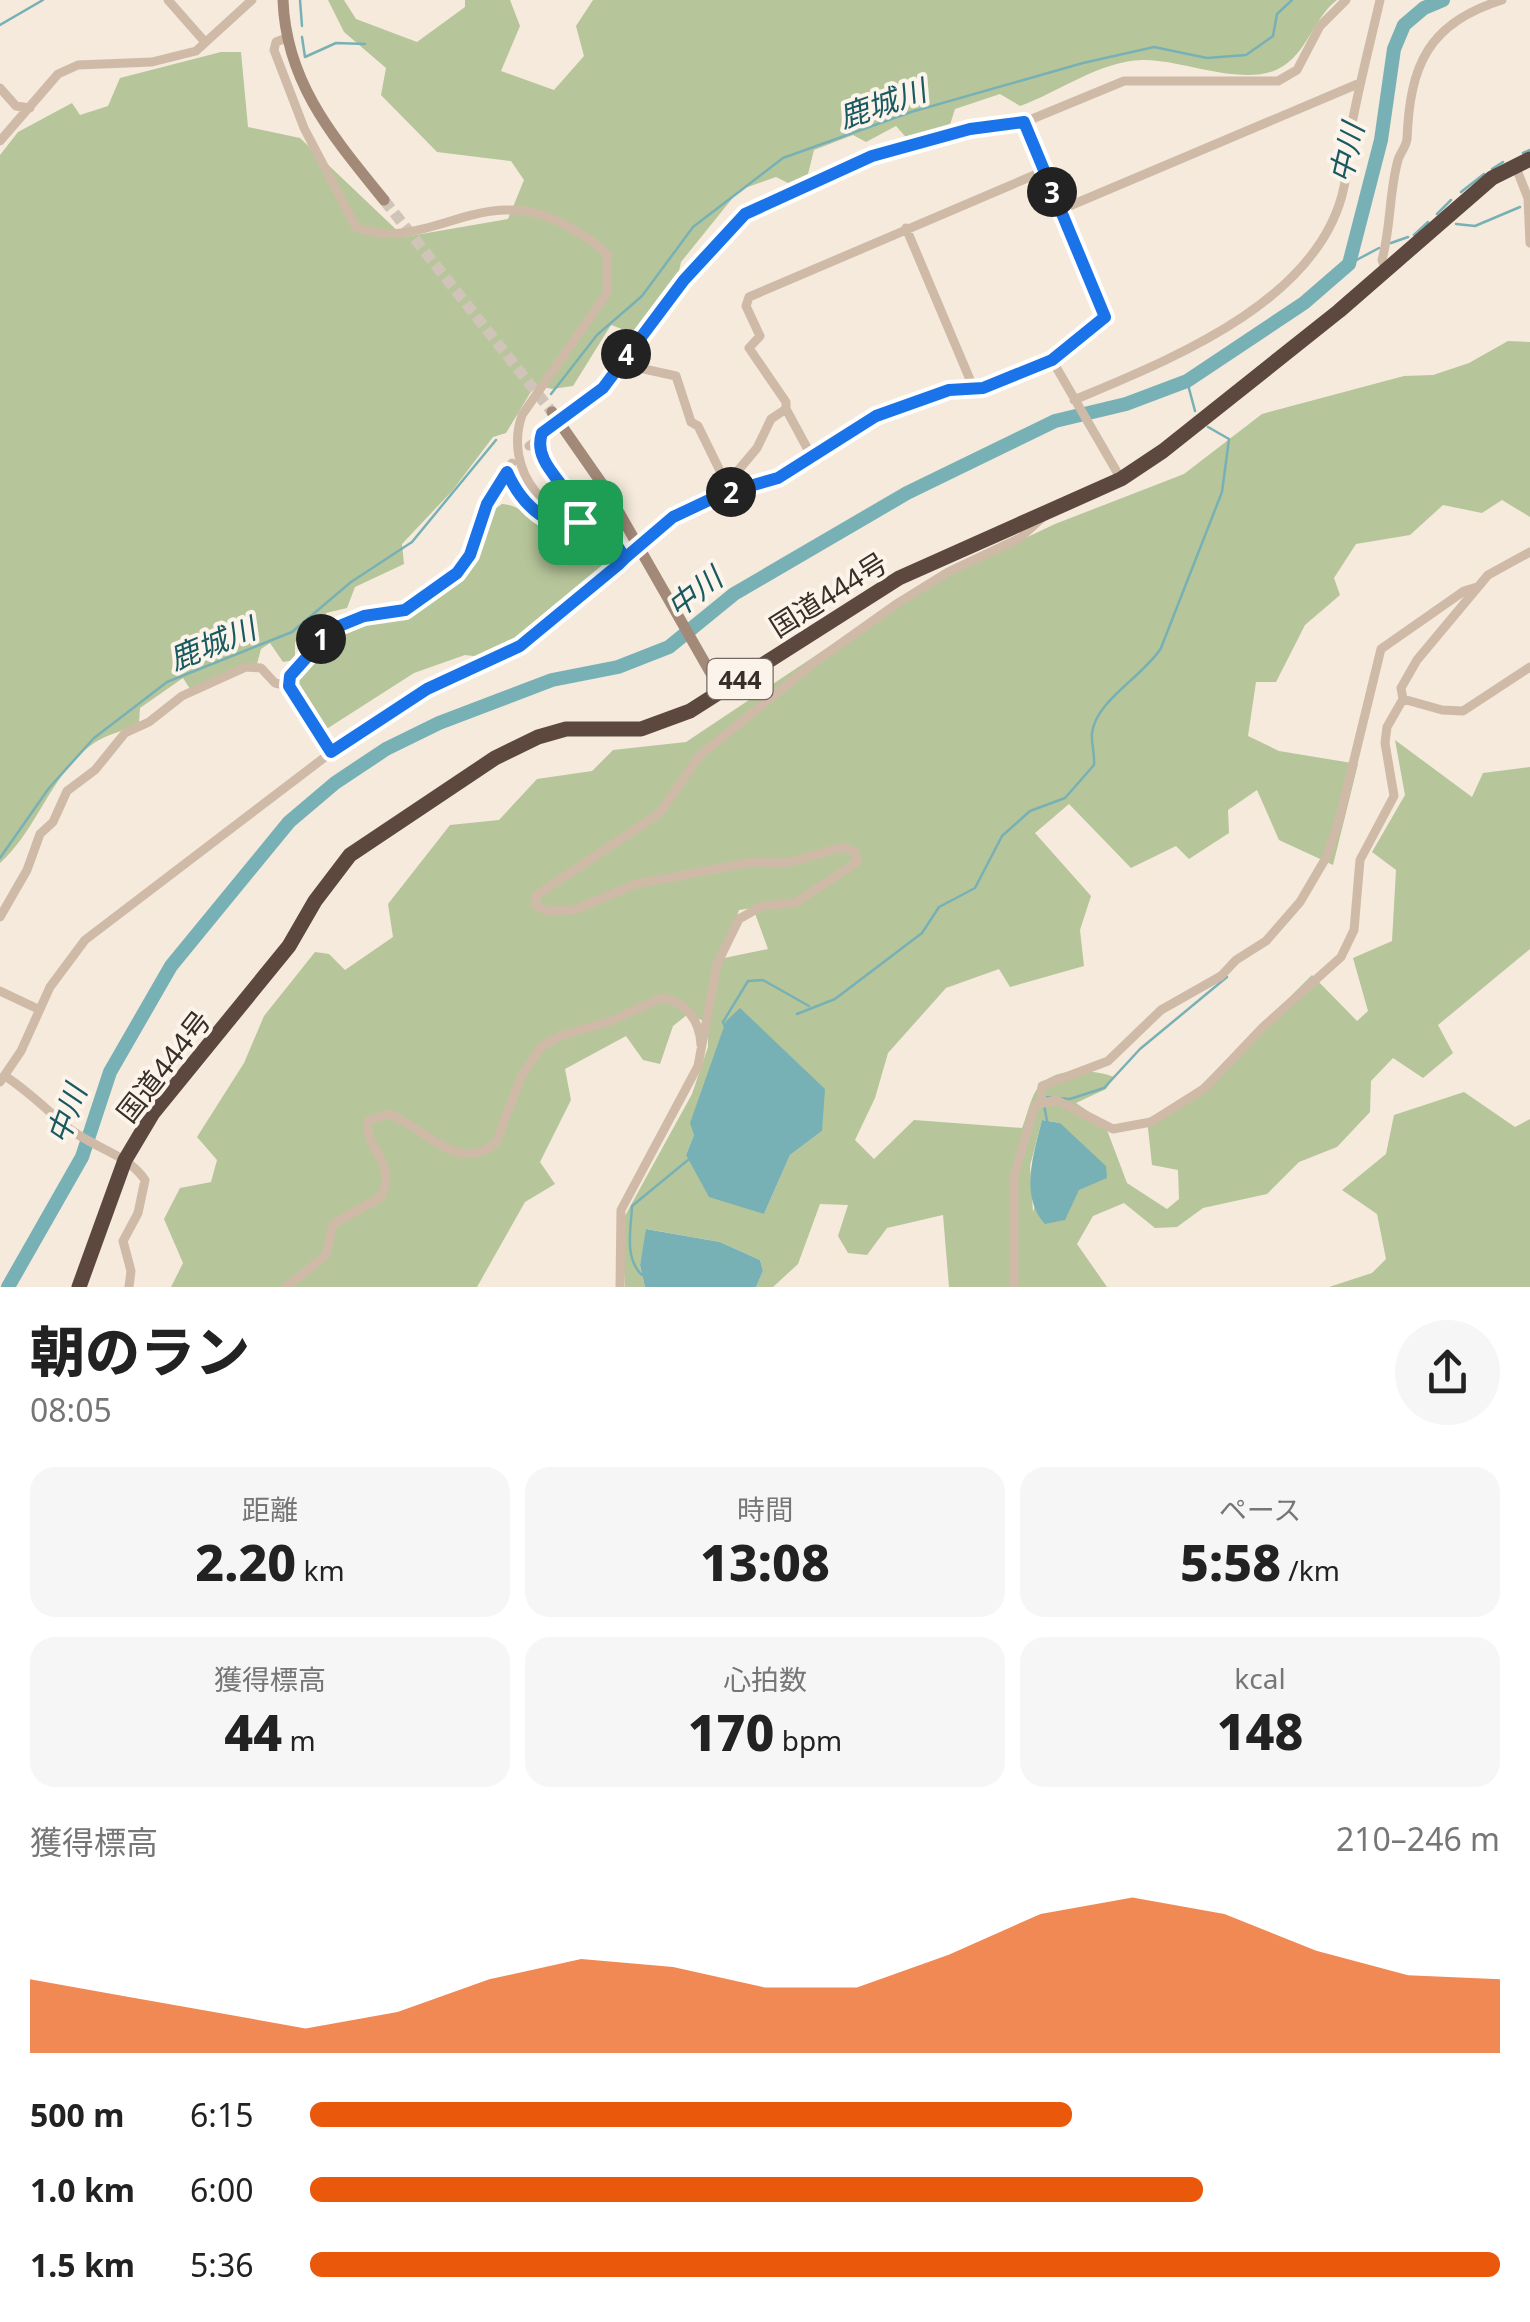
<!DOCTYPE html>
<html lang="ja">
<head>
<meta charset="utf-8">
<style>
	:root { --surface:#fff; --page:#f6f6f6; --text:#222; --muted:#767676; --accent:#ea580c }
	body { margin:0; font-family:"Noto Sans","Noto Sans JP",sans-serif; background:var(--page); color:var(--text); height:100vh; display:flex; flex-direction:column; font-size:38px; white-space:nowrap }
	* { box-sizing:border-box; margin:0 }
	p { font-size:32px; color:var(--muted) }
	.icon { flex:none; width:55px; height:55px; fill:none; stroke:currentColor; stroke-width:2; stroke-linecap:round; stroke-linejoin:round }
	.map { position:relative; height:1287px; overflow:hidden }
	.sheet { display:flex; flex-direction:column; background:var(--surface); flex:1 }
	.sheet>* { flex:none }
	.pin { position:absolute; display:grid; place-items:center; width:85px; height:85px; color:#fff; margin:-42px; border-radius:20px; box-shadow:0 5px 15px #0006 }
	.km { position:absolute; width:50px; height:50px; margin:-25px; border-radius:50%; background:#222; color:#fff; font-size:28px; line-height:50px; text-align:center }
	.round { display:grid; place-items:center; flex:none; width:105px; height:105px; border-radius:52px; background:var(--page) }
	.headline { display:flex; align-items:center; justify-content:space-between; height:170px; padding:0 30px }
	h1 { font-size:55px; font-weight:800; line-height:75px }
	.metrics { display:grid; grid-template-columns:repeat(3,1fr); gap:15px; height:170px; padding:10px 30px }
	.metrics div { display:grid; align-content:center; border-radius:25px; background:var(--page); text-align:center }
	.metrics b { font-size:50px; font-weight:800 }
	.metrics small { font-size:28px; font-weight:400 }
	.metrics p { font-size:28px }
	.chart { height:280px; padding:20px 30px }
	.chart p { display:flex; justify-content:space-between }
	.chart svg { width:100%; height:180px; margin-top:10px; fill:var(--accent); opacity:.7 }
	ul { padding:0 30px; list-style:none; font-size:32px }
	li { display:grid; grid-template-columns:160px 120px 1fr; align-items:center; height:75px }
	li i { height:25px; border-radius:12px; background:var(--accent) }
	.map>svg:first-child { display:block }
</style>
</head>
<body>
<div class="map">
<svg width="1530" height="1287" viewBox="0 0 1530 1287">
	<rect width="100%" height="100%" fill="#f5eadc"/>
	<path fill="#b6c69a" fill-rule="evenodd" d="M328,0H344L356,19L417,42L465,7V0H510L520,26L501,71L554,90L584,56L576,26L593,0H1337C1312,19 1308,54 1278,69C1242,87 1177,58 1142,60C1100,61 1059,92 1020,106L1000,94L955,109L949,128L912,144L896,126L866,142L853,135L814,150L808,174L788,183L776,177L739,190L681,262L677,280L633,333L611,325L573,386L552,389L535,385L506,433L493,437L452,491L402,544L404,564L355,587L347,608L326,613L321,629L295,642V660L283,662L270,643L261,649L257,664L192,692L183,678L140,708L139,723C125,731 107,734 94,743C52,771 38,829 0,863V155L18,132L72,103L80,115L108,106L120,78L221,52H241L248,127L300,138L404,237L508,219L524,180L511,161L437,152L381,95L386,68L344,32Z
		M1508,341L1530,342V517L1502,500L1482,513L1443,505L1410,535L1356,544L1334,578L1340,595L1305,625L1276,682H1256L1248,736L1279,751L1358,764L1333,865L1279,840L1257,790L1228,810L1229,833L1189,859L1176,846L1131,868L1069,804L1035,833L1091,896L1080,930L1084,966L1010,987L999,969L946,988L888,1053L875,1098L855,1140L874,1159L914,1120L1022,1128C1027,1116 1030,1099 1037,1089C1053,1066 1092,1069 1114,1077L1106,1089L1076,1103L1104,1122L1127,1183L1167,1209L1179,1199L1178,1170L1152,1165L1147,1119L1186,1100L1312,975L1357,1021L1368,1011L1353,958L1392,941L1396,870L1372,852L1405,795L1395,740L1472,797L1483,773L1530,767V949L1438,1025L1453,1053L1423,1078L1393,1058L1371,1081L1370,1112L1337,1147L1299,1162L1267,1194L1203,1208L1177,1227L1155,1228L1124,1203L1093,1216L1077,1244L1107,1287H949L943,1215L887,1228L867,1255L848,1253L838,1236L848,1205L820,1204L798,1264L773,1287H756L763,1271L760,1260L720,1242L647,1229L640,1265L645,1287H625L621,1223L692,1094L708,1047V1023L688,1014L673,1026L660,1064L643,1060L626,1036L565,1069L571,1100L540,1162L555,1184L525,1202L477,1287H171L183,1263L164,1219L180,1188L211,1182L217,1160L197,1137L244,1063L264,1016L315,952L329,954L345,970L393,937L388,904L450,825L499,820L537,779L592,771L613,750L686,742L908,594L1055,524L1184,474L1262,414L1404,376L1433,375L1469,363ZM753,908L768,949L724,958L739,910ZM1042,1120L1060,1123L1033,1212L1030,1166ZM822,1131L790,1155L764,1214L686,1155L694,1135Z
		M502,504C521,505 523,515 538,523C558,534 584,534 606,534L620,559L515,644L482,657L465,655L414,673L325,730L294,680L331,632L415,611L464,575L492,511Z
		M1464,1092L1515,1127L1530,1119V1287H1329L1372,1273L1386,1259L1377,1214L1342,1190L1386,1154L1394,1115Z"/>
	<path fill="#78b1b5" d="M740,1008L825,1089L822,1131L790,1155L764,1214L709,1197L686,1155L694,1135L690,1123L726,1021Z
		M1042,1120L1060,1123L1106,1166L1107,1178L1079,1190L1065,1220L1045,1224C1019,1196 1034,1153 1042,1120Z
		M646,1229L720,1242L760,1260L763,1271L756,1287H645L640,1265Z"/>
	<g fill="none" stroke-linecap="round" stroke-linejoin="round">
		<path stroke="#78b1b5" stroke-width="2.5" d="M300,0L302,26
			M0,25L43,0
			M302,37L305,57L336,43L365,44
			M1523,153L1530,150
			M1492,169L1503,162
			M1461,192L1484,174
			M1437,214L1451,200
			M1456,224L1475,226L1520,207
			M1414,235L1428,222
			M1391,243L1408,237
			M1349,264L1379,248
			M1187,381L1195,411
			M551,394L597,335L642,296L693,227L783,158L911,112L1083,63L1154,47L1207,58L1246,55L1273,36L1277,14L1292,0
			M0,858L49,788L94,738L167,682L292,632L351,582L412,542L496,440
			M797,1014L835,999L922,933L939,907L975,888L1002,836L1030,811L1065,798L1094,765C1095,754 1091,743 1092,733C1096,700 1145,675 1161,648L1222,492L1229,439L1208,427
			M725,1027L723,1022L748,981L763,980L809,1006
			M1045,1097L1070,1099L1104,1088L1140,1049L1227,977
			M1044,1105L1047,1121
			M642,1275C624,1259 631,1229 632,1206L688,1160"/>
		<path stroke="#78b1b5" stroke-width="14" d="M8,1287L82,1157L110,1072L171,966L289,822L335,783L386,749L439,723L552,680L618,667L669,647L734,594L907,493L1055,421L1126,404L1187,381L1304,303L1349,264L1381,140L1394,49L1404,25L1424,8L1443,0"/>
		<path stroke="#d0c4b8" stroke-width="11" stroke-dasharray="11 5.5" stroke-linecap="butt" d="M384,200L552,412"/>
		<path stroke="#cfbaa7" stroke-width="9" d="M168,0L205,42
			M286,38L276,42L274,50L304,128L356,227C427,256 483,177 569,227C583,236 597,242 607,255V293L522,415C503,470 547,524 603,525L625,558
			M0,88L16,106L30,108
			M0,141L58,74L78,65L152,62L196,51L252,0
			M1515,165L1528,198L1530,243
			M1060,210L1360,83
			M906,228L974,389
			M1386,270L1382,260C1391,227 1389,192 1398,160C1400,153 1406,147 1407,139C1410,65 1428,23 1502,0
			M623,359L635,367L676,376L691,422L698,426L726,483
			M1052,360L1121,479
			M1074,400C1169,360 1320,302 1344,187C1348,169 1347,151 1350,134C1358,89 1370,44 1380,0
			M786,409V402L749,348L760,336L746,306L749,297L1044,171
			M538,443C546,472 580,493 580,521
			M529,446L603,388L684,280L745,215L809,182L873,157L971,129L1032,119L1124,81H1278L1297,70L1320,26L1346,0
			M507,472C527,515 559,534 607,531
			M725,486L757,448L771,419L786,409L812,457
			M580,506L605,488
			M289,686L290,676L332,629L364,617L405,610L457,573L470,555L487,504L512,463
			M1403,699L1442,710L1463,711L1530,667
			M0,917L27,870L40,834L53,822L67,791L95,770L125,733L149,722L182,696L246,667L261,668L275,683L289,686L331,753
			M0,991L38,1009
			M5,1076C28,1091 45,1108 66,1126C90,1147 127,1153 145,1180L138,1213L123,1241L131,1271L129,1287
			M0,1082L21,1051L50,987L85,940L350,738L427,689L520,646L673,517L723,494L778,478L876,416L949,390L983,388L1052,360L1105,317L1023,122
			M1041,1102L1042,1086L1108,1061L1161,1010L1221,976L1236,960L1266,941L1300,902L1327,856L1340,817L1381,649L1464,591L1477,587
			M286,1287L326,1255L333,1224L381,1197C399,1160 361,1148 369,1120L389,1114C424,1127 458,1175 496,1143L521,1077L541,1047L560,1036L611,1021L661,998C686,1001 700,1021 701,1045
			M620,1287L621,1210L698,1066L717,964L739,919L762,906L795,903L857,862L855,852L843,847L787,863L753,862L636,884L574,910L548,911L535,905L537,895L660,813L699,756L819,659L898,603L948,572L1020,538L1041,519
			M1014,1287V1176L1035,1105L1056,1100L1113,1129L1151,1122L1205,1088L1262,1028L1341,957L1354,930L1360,860L1394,796L1385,743L1387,727L1403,699L1401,688L1417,660L1488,575L1530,552"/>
		<path stroke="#a38978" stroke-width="11" d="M283,0C286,83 334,138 384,200
			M552,412L605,488L721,691"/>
		<path stroke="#5c483e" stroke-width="15" d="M79,1287L125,1160L153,1113L289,946L315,901L350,855L495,758L538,737L566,729H641L690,711L899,578L1121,479L1163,451L1339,311L1492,178L1530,159"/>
	</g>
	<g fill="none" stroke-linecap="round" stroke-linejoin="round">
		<defs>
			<path id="route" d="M580,522L603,524L625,558L618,565L520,646L427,689L331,752L289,686L290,676L332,629L364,616L405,610L457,573L470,555L487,504L507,472C526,515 559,534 607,530L625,558L673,517L722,494L778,478L876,416L949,390L983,388L1052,360L1105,317L1024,122L970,129L872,156L745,214L684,280L603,388L542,433C530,467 579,490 580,522"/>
		</defs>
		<use href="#route" stroke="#fff" stroke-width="20"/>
		<use href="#route" stroke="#1a73e8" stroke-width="12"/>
	</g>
	<g text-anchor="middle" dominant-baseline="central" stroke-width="8" stroke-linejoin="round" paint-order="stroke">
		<rect fill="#fcf4ea" stroke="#746962" stroke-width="2.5" x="707.5" y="659" width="65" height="40" rx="8"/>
		<g font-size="25" font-weight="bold" fill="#3a2e28">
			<text x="740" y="679">444</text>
		</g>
		<g font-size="28" fill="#3a2e28" stroke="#fcf4ea">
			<text transform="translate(828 594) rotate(-32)">国道444号</text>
			<text transform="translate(163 1066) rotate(-52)">国道444号</text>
		</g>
		<g font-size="30" font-style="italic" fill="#195a61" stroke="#fcf4ea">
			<text transform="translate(882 103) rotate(-19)">鹿城川</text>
			<text transform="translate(1346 153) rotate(-77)">中川</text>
			<text transform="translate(694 592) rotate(-38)">中川</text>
			<text transform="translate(212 643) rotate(-22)">鹿城川</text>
			<text transform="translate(66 1114) rotate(-70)">中川</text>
		</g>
	</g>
</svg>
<div class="pin" style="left:580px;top:522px;background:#1e9e55"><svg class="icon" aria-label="arrive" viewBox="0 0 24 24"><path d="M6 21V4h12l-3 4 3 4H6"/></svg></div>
<b class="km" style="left:321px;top:639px">1</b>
<b class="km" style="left:731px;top:492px">2</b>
<b class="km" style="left:1052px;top:192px">3</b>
<b class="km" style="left:626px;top:354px">4</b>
</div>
<section class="sheet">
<div class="headline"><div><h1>朝のラン</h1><p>08:05</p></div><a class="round"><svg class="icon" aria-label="share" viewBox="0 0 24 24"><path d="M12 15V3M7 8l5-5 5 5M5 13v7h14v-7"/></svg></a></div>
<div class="metrics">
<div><p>距離</p><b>2.20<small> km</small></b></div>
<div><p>時間</p><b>13:08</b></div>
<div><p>ペース</p><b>5:58<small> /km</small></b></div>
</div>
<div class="metrics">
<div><p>獲得標高</p><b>44<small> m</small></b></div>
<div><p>心拍数</p><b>170<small> bpm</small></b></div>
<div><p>kcal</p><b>148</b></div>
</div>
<div class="chart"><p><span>獲得標高</span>210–246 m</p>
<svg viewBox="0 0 160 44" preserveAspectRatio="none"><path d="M0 44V26L10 30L20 34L30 38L40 34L50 26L60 21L70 23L80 28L90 28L100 20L110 10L120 6L130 10L140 19L150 25L160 26V44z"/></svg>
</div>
<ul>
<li><b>500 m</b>6:15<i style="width:64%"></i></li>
<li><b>1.0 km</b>6:00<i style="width:75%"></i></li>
<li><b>1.5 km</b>5:36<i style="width:100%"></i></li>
</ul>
</section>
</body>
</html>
